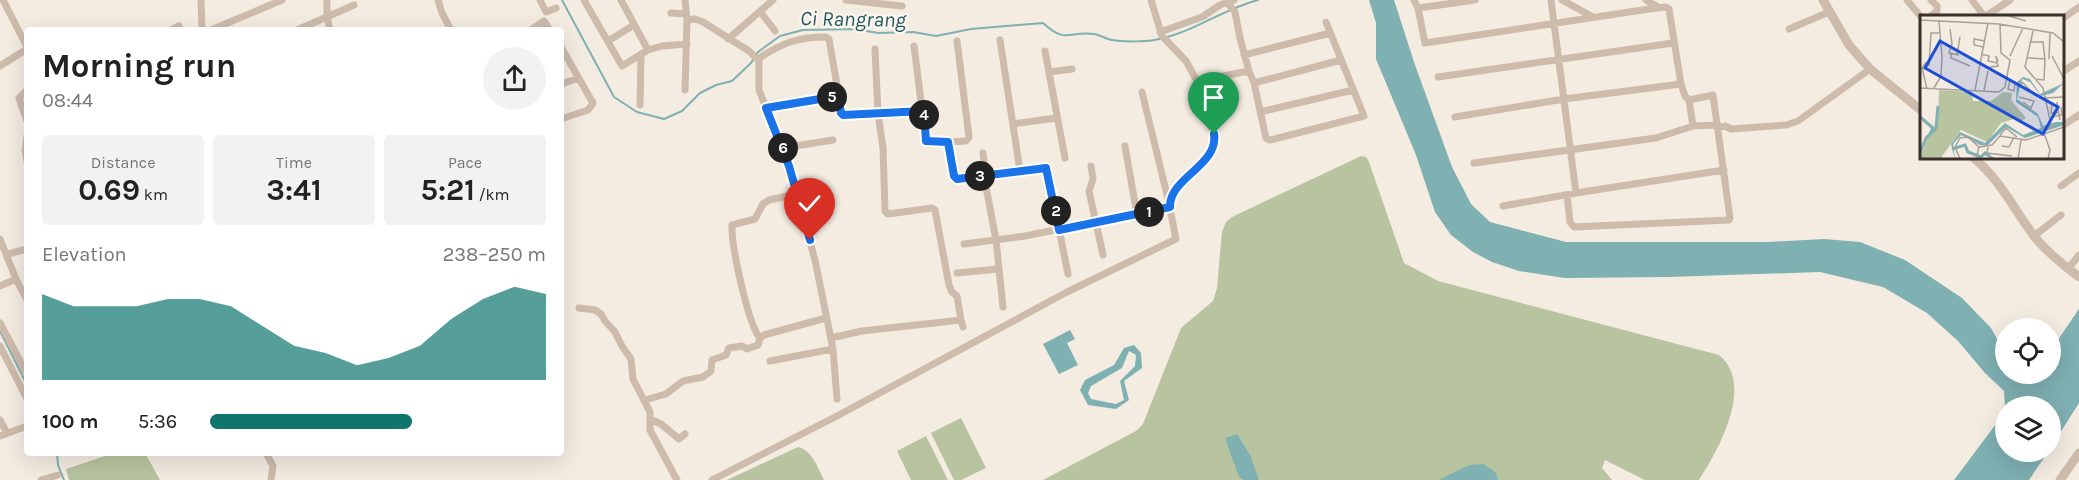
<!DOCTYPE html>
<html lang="en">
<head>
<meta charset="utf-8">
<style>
	:root { --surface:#fff; --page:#f2f2f2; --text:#222; --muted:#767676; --accent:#0f766e }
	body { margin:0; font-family:Karla,sans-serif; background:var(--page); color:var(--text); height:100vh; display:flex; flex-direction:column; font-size:22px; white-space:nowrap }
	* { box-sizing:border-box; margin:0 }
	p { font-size:20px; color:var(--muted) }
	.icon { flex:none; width:33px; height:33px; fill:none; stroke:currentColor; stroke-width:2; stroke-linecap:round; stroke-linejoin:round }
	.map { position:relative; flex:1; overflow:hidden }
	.side { position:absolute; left:24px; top:27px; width:540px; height:429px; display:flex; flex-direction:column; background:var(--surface); border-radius:6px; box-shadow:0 6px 24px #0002 }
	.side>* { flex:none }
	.fabs { position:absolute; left:1995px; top:318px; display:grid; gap:12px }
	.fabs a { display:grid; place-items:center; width:66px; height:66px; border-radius:50%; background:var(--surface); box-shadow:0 6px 24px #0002; font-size:30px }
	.pin { position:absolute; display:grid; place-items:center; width:51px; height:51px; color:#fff; margin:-62px -26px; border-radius:50% 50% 50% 0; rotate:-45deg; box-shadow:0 0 6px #0007 }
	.pin .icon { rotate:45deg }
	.km { position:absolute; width:30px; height:30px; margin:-15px; border-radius:50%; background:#222; color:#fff; font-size:16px; line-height:30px; text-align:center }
	.round { display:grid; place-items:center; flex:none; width:63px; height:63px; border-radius:32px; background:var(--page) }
	.summary { display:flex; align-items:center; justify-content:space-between; height:102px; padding:0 18px }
	h1 { font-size:33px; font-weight:700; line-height:45px }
	.stats { display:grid; grid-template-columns:repeat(3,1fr); gap:9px; height:102px; padding:6px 18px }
	.stats div { display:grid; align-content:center; border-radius:6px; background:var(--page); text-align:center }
	.stats b { font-size:30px; font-weight:700 }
	.stats small { font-size:16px; font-weight:400 }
	.stats p { font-size:16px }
	.chart { height:168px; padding:12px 18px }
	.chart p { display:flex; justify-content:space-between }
	.chart svg { width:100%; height:108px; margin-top:6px; fill:var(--accent); opacity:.7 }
	ul { padding:0 18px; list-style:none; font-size:20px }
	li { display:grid; grid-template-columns:96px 72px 1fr; align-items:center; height:45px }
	li i { height:15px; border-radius:8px; background:var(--accent) }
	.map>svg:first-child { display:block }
</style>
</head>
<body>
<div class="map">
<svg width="2079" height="480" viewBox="0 0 2079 480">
	<rect width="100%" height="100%" fill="#f4ebe1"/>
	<path fill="#b8c4a0" d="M1361,156L1366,157L1369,162L1404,263L1438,281L1719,355C1755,384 1719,449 1699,480H1645L1605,460L1602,468L1612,480H1043L1136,431L1143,424L1181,328L1213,301L1217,288L1222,232L1226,222L1232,217Z
		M961,418L986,468L961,480H954L931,433Z
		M926,436L948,480H911L897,451Z
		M798,447C812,450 818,468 824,480H727Z
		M114,453H145L160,480H69L66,469Z"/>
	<path fill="#7fb0b2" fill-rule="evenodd" d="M1369,0H1394L1415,65L1452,167L1471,204L1490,222L1566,242H1768L1824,239L1860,242L1905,260L1962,298L1991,328L2005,353L2006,374H2050L2051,350L2079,309V403L2051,447L2050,406L2005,408L2004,391L1985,373L1958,341L1927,313L1883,287L1820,272L1668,277L1565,278L1519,271L1492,262L1473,252L1451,235L1435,212L1416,155L1376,59V23Z
		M1070,330L1075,339L1067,343L1078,365L1059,374L1043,344Z
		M1134,345L1141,353L1142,368L1124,381L1129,400L1116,409L1088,405L1080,390L1085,380L1114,365L1124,348ZM1129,351L1136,355L1135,366L1120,381L1124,400L1116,404L1091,399L1088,393L1091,386L1122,368Z
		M2005,412L2006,452H2048L2029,480H1954Z
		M1237,434L1250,455L1259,480H1244L1239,477L1225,438Z
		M1484,464L1496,473L1498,480H1439L1469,465Z"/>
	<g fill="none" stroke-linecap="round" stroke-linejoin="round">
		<path stroke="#7fb0b2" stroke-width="2" d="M562,0L614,97L637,112L664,119L682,111L700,93L716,85L732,81L751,63L758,52L780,36L803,30L855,29L878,33L913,32L936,36L971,29L1043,23C1067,45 1069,30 1094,34C1100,35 1106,39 1112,40C1123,42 1148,42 1159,39C1194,32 1223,9 1258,0
			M0,331L27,385
			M57,453L58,465L64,480"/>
		<path stroke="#cdbbac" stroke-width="7" d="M3,0L27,47
			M201,0L202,30
			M327,0V17L330,30
			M438,0L442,13L451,30
			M540,0L546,12L556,8
			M584,0L622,66L648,50L662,46L687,44
			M621,0L648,50
			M685,0L687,20L695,19L703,22L749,51L759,61V90L789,166L815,260L833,349L837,399
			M846,0L902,6
			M1414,0L1418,8L1475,0
			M1551,0L1576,193
			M1562,0L1593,17
			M1646,0L1658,7
			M1907,0L1922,18
			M1972,0L1984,16
			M1227,2L1235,12L1240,38L1249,71L1254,83L1266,138L1270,140L1364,116L1326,22
			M1418,8L1425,43L1649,9L1666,7L1669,9L1681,84L1685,96L1689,100L1693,126L1656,138L1474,163
			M760,11L775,31
			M671,13L686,14
			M1931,16L1937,11V6L1931,0
			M1986,16L2010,0
			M2062,19L2079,7
			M1789,29L1829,12
			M171,30L179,26
			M211,30L282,0
			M297,30L354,5
			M531,30L544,21L550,30
			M1160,32L1202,17L1220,5L1234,0
			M728,39L773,0
			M1000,40L1020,171
			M608,41L634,25
			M914,46L926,141L948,142L954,176L957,179L1047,169L1068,274
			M561,47L593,103L588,110L561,119
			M875,49L878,113L883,148L885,211L888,214L932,208L935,210L949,285L952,292L957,296L961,320
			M1045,51L1065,158
			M1244,55L1330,33
			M758,59C782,43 797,37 826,37L829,39L842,114L924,111
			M0,66L27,49
			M1049,72L1072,69
			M2062,72L2079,61
			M1438,77L1673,43
			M1197,81L1249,71
			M1254,83L1341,60
			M561,84L579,78
			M27,90L19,98L27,121
			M685,90L687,20
			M1142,92L1169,203
			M640,105L641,54
			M766,108L838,96
			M1260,112L1353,90
			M1455,117L1564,99L1681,84
			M1013,124L1056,118
			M1693,126L1718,125
			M2062,126L2079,115
			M1718,128L1725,126L1731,129L1786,125L1798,121L1870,69
			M27,136L25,150L27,162
			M948,142L966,141L969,137L957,41
			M1125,146L1137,215
			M783,148L833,140
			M983,153L986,176
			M1091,166L1093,179L1089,191L1103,255
			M984,176L996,240L1003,307
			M2061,186L2079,173
			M1567,195L1570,222L1574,227L1729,220L1730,218L1713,95L1689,100
			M1503,206L1576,193L1724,170
			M2034,236L2061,215
			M0,239L16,279L27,300
			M964,244L1025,236L1170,207
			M8,254L27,249
			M2068,269L2079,255
			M957,273L998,269
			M0,286L16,279
			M579,308L595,310L601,314L605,321L615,332L622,346L631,359L633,379L650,412V430L677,480
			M0,323L27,374
			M760,338C748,325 731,244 732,225L755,219L763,204L769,200L797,194
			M831,338L862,331L961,320L963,327
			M0,346L27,399
			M770,361L833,349
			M645,400L666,394L683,381L703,377L711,371L712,360L726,355L729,348L742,346L747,349L758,345L760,338L764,335L826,318
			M0,420L7,433
			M652,420L661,424L679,439L685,434
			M0,436L27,426
			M266,453L273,466L271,480
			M41,480L58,475
			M712,480L837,416L1067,292L1176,239L1169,204L1170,199L1212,150L1215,138L1197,81L1186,61L1162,36L1151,0"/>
		<path stroke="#cdbbac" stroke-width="9" d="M1823,0L1849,45L1870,69L1922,111
			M1974,158C2000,180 2014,209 2034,236C2047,252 2063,265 2079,277
			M2060,480L2079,453"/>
	</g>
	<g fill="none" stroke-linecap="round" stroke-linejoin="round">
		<defs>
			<path id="route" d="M810,240L789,166L766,108L838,96L841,113L843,115L924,111L926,141L948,142L954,176L957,179L1046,168L1059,230L1170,207C1169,178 1219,165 1214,134"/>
		</defs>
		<use href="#route" stroke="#fff" stroke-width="12"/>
		<use href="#route" stroke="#1a73e8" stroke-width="8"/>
	</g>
	<g text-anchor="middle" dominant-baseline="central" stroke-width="5" stroke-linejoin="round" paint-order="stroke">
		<g font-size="21" font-style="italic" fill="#1f5a5e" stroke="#fbf5ee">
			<text transform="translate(853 19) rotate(1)">Ci Rangrang</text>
		</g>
	</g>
	<g transform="translate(1920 15)">
		<rect width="144" height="144" fill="#f4ebe1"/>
		<path d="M19,75L52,77L53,86H71L83,77L92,78L91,85L106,103L100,107L97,103L81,108L67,127L41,115L20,144H0L7,124L18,109Z" fill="#b8c4a0"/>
		<path d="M103,62L110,64L120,79L144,68L133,78L121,81L110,67L102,64L97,84L118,99L123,111L136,107H144V110L105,123L86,112L68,130H60L41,120L33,129L35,144L31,129L40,117L65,128L85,108L103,120L121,113L118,102L96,87L97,67Z" fill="#7fb0b2"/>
		<path fill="none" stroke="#7fb0b2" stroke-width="3" d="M0,102L13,113L9,121M32,134L45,130L48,137L61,142L65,138L73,144M0,138L6,123L16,113L18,91"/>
		<path fill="none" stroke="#aaa098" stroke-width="1.5" d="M86,0L106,6M0,5L79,9L133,18L144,27M30,14L32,29L29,38L39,40M113,16L105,52L123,73L132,114M110,27H123L125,45M63,32L54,30V24L65,26M31,39V43L50,51M61,39L69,41L68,46L78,48M37,40L40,22M90,41L103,13M132,41L144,64M108,43L125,44L124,65L115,64M129,44L130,18M6,47L2,53L7,74M9,51L11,18H19M70,52L78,51L76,41L78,46M90,65L88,74L94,76L95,69M0,73L79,77L85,72L90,45L81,38L80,9M14,73L21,61L22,42L19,6M108,74L100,71L102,67L114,79M55,75L68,8M64,75L68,56M99,82L114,86L111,93L103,87M124,83L144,82M132,87L131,98H139M137,87L140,105M131,102L142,100L141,92M124,118L130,135L128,144M80,120L86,113L97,122M82,131L89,132L94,122M68,132L67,138L92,141M40,144L35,132L40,123L48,122L59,132M56,144L59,132L72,130L80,121L106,125L144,112M98,144L101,125"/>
		<path fill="#1d4ed8" fill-opacity="0.15" stroke="#1d4ed8" stroke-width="3" d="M20,26L138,92L123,119L5,53Z"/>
		<rect width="144" height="144" fill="none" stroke="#3b302b" stroke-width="3"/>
	</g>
</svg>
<div class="fabs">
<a><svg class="icon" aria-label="locate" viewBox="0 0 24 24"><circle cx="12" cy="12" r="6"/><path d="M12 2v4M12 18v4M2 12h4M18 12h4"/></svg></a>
<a><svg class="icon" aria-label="layers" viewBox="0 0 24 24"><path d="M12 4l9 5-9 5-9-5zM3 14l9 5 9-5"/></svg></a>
</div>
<div class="pin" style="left:1214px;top:134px;background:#1e9e55"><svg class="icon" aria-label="arrive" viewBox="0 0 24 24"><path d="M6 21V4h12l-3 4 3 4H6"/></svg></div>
<div class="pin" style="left:810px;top:240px;background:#d93025"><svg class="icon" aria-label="check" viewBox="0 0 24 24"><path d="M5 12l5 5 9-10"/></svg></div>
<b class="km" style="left:1149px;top:212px">1</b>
<b class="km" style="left:1056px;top:211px">2</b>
<b class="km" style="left:980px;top:176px">3</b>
<b class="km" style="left:924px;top:115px">4</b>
<b class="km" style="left:832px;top:97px">5</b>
<b class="km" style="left:783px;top:148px">6</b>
<section class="side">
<div class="summary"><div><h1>Morning run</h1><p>08:44</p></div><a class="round"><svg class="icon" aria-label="share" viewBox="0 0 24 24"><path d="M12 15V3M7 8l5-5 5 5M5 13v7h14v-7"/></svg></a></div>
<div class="stats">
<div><p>Distance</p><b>0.69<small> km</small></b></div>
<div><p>Time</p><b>3:41</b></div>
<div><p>Pace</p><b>5:21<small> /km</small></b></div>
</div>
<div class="chart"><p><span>Elevation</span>238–250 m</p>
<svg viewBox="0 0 160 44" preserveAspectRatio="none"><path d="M0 44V9L10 14L20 14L30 14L40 11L50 11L60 14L70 22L80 30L90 33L100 38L110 35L120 30L130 19L140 11L150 6L160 9V44z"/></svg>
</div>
<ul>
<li><b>100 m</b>5:36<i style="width:60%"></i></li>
</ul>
</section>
</div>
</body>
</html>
